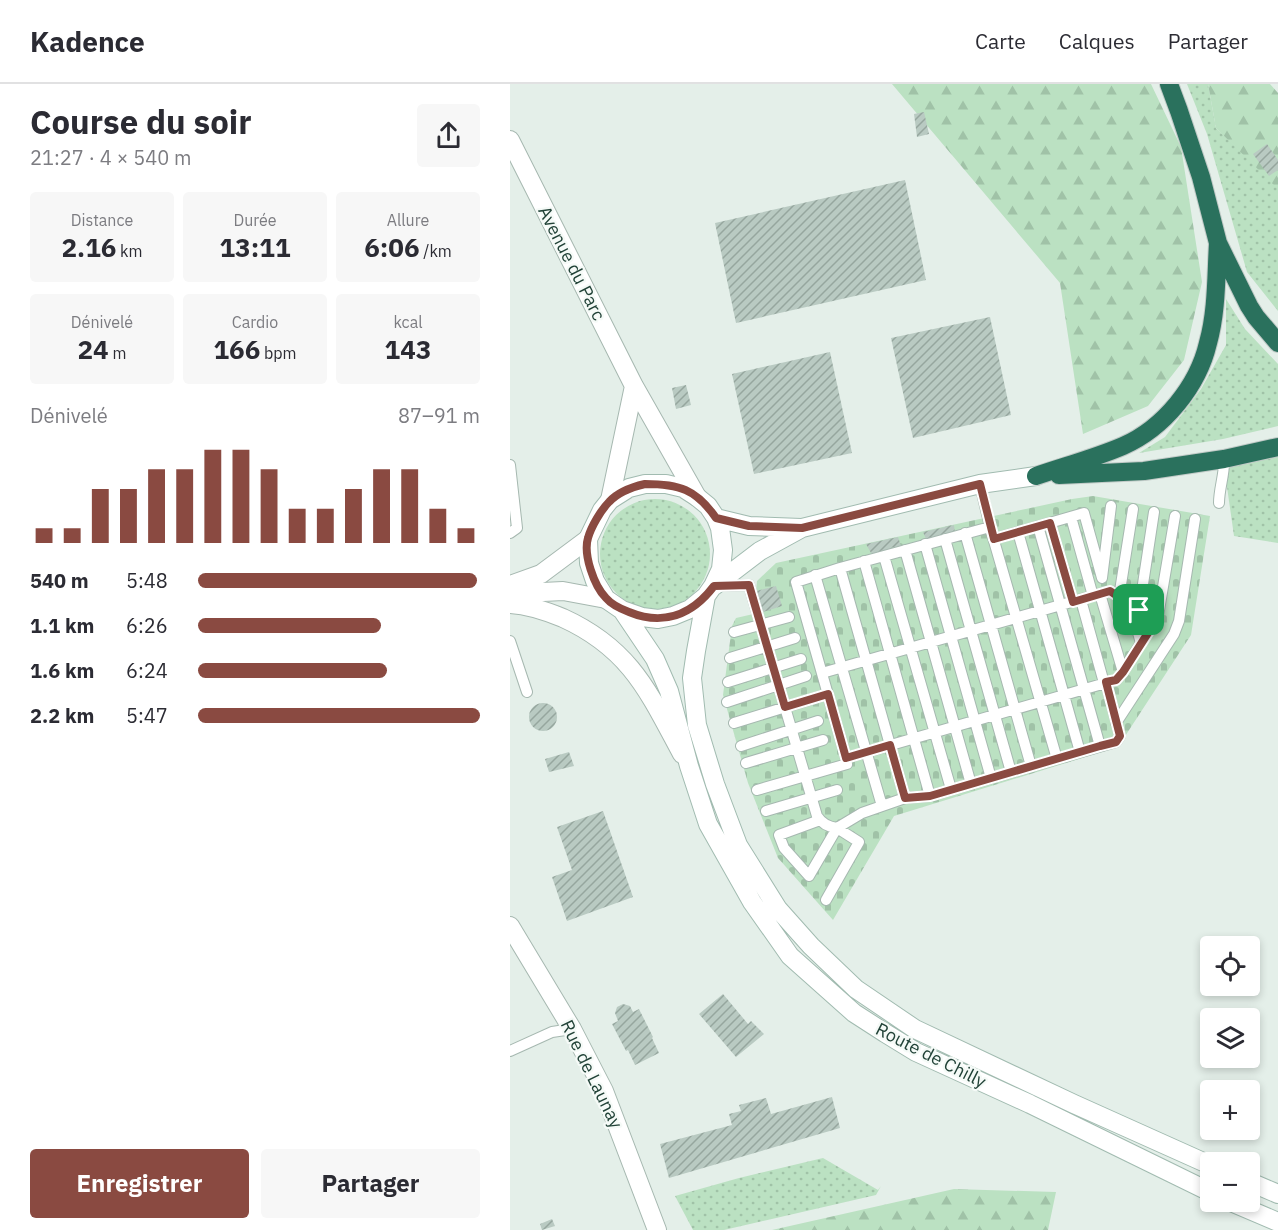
<!DOCTYPE html>
<html lang="fr">
<head>
<meta charset="utf-8">
<style>
	:root { --surface:#fff; --page:#f7f7f7; --text:#2b2b33; --muted:#7c7c81; --line:#e1e1e2; --accent:#8a4a41 }
	body { margin:0; font-family:"IBM Plex Sans",sans-serif; background:var(--page); color:var(--text); height:100vh; display:flex; flex-direction:column; font-size:22px; white-space:nowrap }
	* { box-sizing:border-box; margin:0 }
	p { font-size:20px; color:var(--muted) }
	.icon { flex:none; width:33px; height:33px; fill:none; stroke:currentColor; stroke-width:2; stroke-linecap:round; stroke-linejoin:round }
	.map { position:relative; flex:1; overflow:hidden }
	.details { display:flex; flex-direction:column; background:var(--surface); width:510px }
	.details>* { flex:none }
	.controls { position:absolute; left:690px; top:852px; display:grid; gap:12px }
	.controls a { display:grid; place-items:center; width:60px; height:60px; border-radius:6px; background:var(--surface); box-shadow:0 3px 9px #0003; font-size:30px }
	.pin { position:absolute; display:grid; place-items:center; width:51px; height:51px; color:#fff; margin:-26px; border-radius:12px; box-shadow:0 3px 9px #0006 }
	.round { display:grid; place-items:center; flex:none; width:63px; height:63px; border-radius:6px; background:var(--page) }
	.summary { display:flex; align-items:center; justify-content:space-between; height:102px; padding:0 30px }
	h1 { font-size:33px; font-weight:700; line-height:45px }
	.stats { display:grid; grid-template-columns:repeat(3,1fr); gap:9px; height:102px; padding:6px 30px }
	.stats div { display:grid; align-content:center; border-radius:6px; background:var(--page); text-align:center }
	.stats b { font-size:26px; font-weight:700 }
	.stats small { font-size:16px; font-weight:400 }
	.stats p { font-size:16px }
	.chart { height:168px; padding:12px 30px }
	.chart p { display:flex; justify-content:space-between }
	.chart svg { width:100%; height:108px; margin-top:6px; stroke:var(--accent); stroke-width:6 }
	.button { display:flex; gap:12px; margin-top:auto; padding:12px 30px }
	.button a { flex:1; height:69px; border-radius:6px; background:var(--accent); color:#fff; font-size:24px; font-weight:700; line-height:69px; text-align:center }
	.button a+a { background:var(--page); color:var(--text) }
	ul { padding:0 30px; list-style:none; font-size:20px }
	li { display:grid; grid-template-columns:96px 72px 1fr; align-items:center; height:45px }
	li i { height:15px; border-radius:8px; background:var(--accent) }
	header { display:flex; align-items:center; gap:36px; box-sizing:border-box; height:84px; padding:0 30px; background:var(--surface); border-bottom:2px solid var(--line) }
	header strong { font-size:28px }
	nav { display:flex; gap:33px; margin-inline-start:auto; font-size:21px }
	main { display:flex; flex:1; min-height:0 }
	.map>svg:first-child { display:block }
</style>
</head>
<body>
<header>
<strong>Kadence</strong>
<nav><a>Carte</a><a>Calques</a><a>Partager</a></nav>
</header>
<main>
<section class="details">
<div class="summary"><div><h1>Course du soir</h1><p>21:27 · 4 × 540 m</p></div><a class="round"><svg class="icon" aria-label="share" viewBox="0 0 24 24"><path d="M12 15V3M7 8l5-5 5 5M5 13v7h14v-7"/></svg></a></div>
<div class="stats">
<div><p>Distance</p><b>2.16<small> km</small></b></div>
<div><p>Durée</p><b>13:11</b></div>
<div><p>Allure</p><b>6:06<small> /km</small></b></div>
</div>
<div class="stats">
<div><p>Dénivelé</p><b>24<small> m</small></b></div>
<div><p>Cardio</p><b>166<small> bpm</small></b></div>
<div><p>kcal</p><b>143</b></div>
</div>
<div class="chart"><p><span>Dénivelé</span>87–91 m</p>
<svg viewBox="0 0 160 44" preserveAspectRatio="none"><path d="M5 44V38M15 44V38M25 44V22M35 44V22M45 44V14M55 44V14M65 44V6M75 44V6M85 44V14M95 44V30M105 44V30M115 44V22M125 44V14M135 44V14M145 44V30M155 44V38"/></svg>
</div>
<ul>
<li><b>540 m</b>5:48<i style="width:99%"></i></li>
<li><b>1.1 km</b>6:26<i style="width:65%"></i></li>
<li><b>1.6 km</b>6:24<i style="width:67%"></i></li>
<li><b>2.2 km</b>5:47<i style="width:100%"></i></li>
</ul>
<div class="button"><a>Enregistrer</a><a>Partager</a></div>
</section>
<div class="map">
<svg width="768" height="1146" viewBox="0 0 768 1146">
	<defs>
		<pattern id="grass-dots" width="8" height="8" patternUnits="userSpaceOnUse" patternTransform="scale(1.5)"><rect width="8" height="8" fill="#bbe1c2"/><path d="M2 2h.1M6 6h.1" fill="none" stroke="#a0c2a7" stroke-width="1.8" stroke-linecap="round"/></pattern>
		<pattern id="forest-firs" width="22" height="20" patternUnits="userSpaceOnUse" patternTransform="scale(1.5)"><rect width="22" height="20" fill="#bbe1c2"/><path d="M5 1l3.5 6h-7zM16 11l3.5 6h-7z" fill="#a0c2a7"/></pattern>
		<pattern id="cemetery-stones" width="16" height="16" patternUnits="userSpaceOnUse" patternTransform="scale(1.5)"><rect width="16" height="16" fill="#bbe1c2"/><path d="M2 7V4a2 2 0 0 1 4 0v3zM10 15v-3a2 2 0 0 1 4 0v3z" fill="#a0c2a7"/></pattern>
		<pattern id="building-hatch" width="6" height="6" patternUnits="userSpaceOnUse" patternTransform="scale(1.5)"><rect width="6" height="6" fill="#b9cac2"/><path d="M-1 1l2-2M0 6l6-6M5 7l2-2" fill="none" stroke="#96a69e"/></pattern>
	</defs>
	<rect width="100%" height="100%" fill="#e4efe9"/>
	<path fill="url(#grass-dots)" d="M677,0H698L706,44L768,102V227L737,188L697,50Z
		M716,215L735,245L768,280V342L713,355L629,369L655,353L691,305L716,261Z
		M768,371V459L724,452L714,382Z
		M90 470a55 55 0 1 1 110 0a55 55 0 1 1-110 0Z
		M313,1074L368,1106L371,1102L366,1111L214,1146H183L165,1112L229,1094Z"/>
	<path fill="url(#forest-firs)" d="M382,0H641L671,63L692,198L674,276L638,322L573,350L550,199Z
		M698,0H760L768,9V105L706,44Z
		M444,1105L546,1108L538,1146H262Z"/>
	<path fill="url(#cemetery-stones)" d="M583,412L700,432L681,551L608,663L384,732L323,836L268,774L238,699L213,611L222,542L226,534L252,528L246,507L247,497L266,479L562,415Z"/>
	<path fill="url(#building-hatch)" d="M414,28L419,50L407,53L404,30Z
		M757,60L768,76V86L759,92L743,70Z
		M395,96L416,196L226,239L205,139Z
		M480,233L501,331L403,354L381,254Z
		M320,268L342,369L244,390L222,290Z
		M176,301L181,321L166,325L162,304Z
		M444,441L445,449L416,455L413,448Z
		M388,453L391,462L380,464L382,469H361L356,460Z
		M266,502L272,522L253,528L246,507Z
		M19 633a14 14 0 1 1 28 0a14 14 0 1 1-28 0Z
		M59,668L64,682L39,688L35,675Z
		M93,727L123,813L57,837L42,793L62,786L47,743Z
		M213,910L238,940L241,937L254,950L226,973L189,930Z
		M113,920L120,922L123,928L129,925L143,953L142,954L149,969L125,981L118,966L116,967L102,940L108,937L105,929L107,923Z
		M322,1013L330,1044L159,1094L150,1060L222,1041L219,1030L231,1027L229,1021L256,1014L261,1030Z
		M42,1135L45,1142L32,1146L30,1140Z"/>
	<g fill="none" stroke-linecap="round" stroke-linejoin="round">
		<defs>
			<path id="service" d="M0,381L7,444L0,449
				M470,400L480,443L547,675L420,712L395,714L330,484L480,443
				M709,419C709,404 715,389 714,375
				M561,433L583,512
				M540,439L563,518
				M528,442L590,662
				M508,448L570,668
				M455,449L521,682
				M435,455L501,688
				M484,455L574,429L592,494L601,422
				M415,460L481,694
				M395,466L461,700
				M374,472L441,705
				M354,477L420,712
				M305,491L372,722
				M205,502L239,501L307,732C312,740 318,743 327,744L352,729L395,714
				M590,510L613,588
				M609,513L623,425
				M571,516L594,599
				M623,522L645,538L631,559
				M629,526L644,428
				M647,538L665,432
				M224,548L279,533
				M0,557L17,608
				M220,574L285,554
				M312,589L600,507L620,521L631,559L613,588L606,596L336,674L286,498L330,484
				M218,598L291,575
				M217,618L296,592
				M224,639L318,610
				M606,639L664,550L669,537L685,435
				M231,662L308,637
				M547,675L606,658L610,652L596,598
				M236,679L313,656
				M247,706L337,680L336,674
				M256,727L327,706
				M310,736L269,751L274,764L299,792L327,744L349,758L316,816
				M0,967L42,948L62,945"/>
			<path id="minor" d="M0,56L124,302L187,413
				M100,416L124,302
				M0,842L62,945L94,1007L147,1146"/>
			<path id="tertiary" d="M0,501L31,490L78,455
				M0,514L33,508L53,507L96,515
				M0,520C19,521 36,527 53,534C121,565 139,609 172,670"/>
			<path id="secondary" d="M206,434L239,442L291,444
				M204,502L250,467L292,444L470,400L526,392
				M196,512L180,525L163,532L148,535L132,533L112,526L96,515L85,497L79,479L78,455L92,426L100,416L119,404L135,400H156L173,404L187,413L198,422L206,434L210,444L213,466L211,485L203,502L196,512L186,567L182,594L187,641L205,700L228,761L268,825L301,862L346,905L405,945L564,1020L700,1081
				M112,526L145,575L159,607L179,682L198,740L242,818L280,872L344,929L375,949L406,968L520,1020L700,1108
				M740,1098L768,1110
				M721,1118L768,1138"/>
			<path id="motorway" d="M659,0L669,27L691,93L708,159L739,222L746,233L768,259
				M549,391L634,387L714,375L768,363
				M526,392C555,382 585,374 613,362C654,344 688,302 698,259C707,227 706,192 708,159"/>
		</defs>
		<use href="#service" stroke="#a6b8b0" stroke-width="12"/>
		<use href="#minor" stroke="#a6b8b0" stroke-width="20"/>
		<use href="#tertiary" stroke="#a6b8b0" stroke-width="20"/>
		<use href="#secondary" stroke="#a1bbb0" stroke-width="20"/>
		<use href="#motorway" stroke="#c1cac7" stroke-width="20"/>
		<use href="#service" stroke="#fff" stroke-width="10"/>
		<use href="#minor" stroke="#fff" stroke-width="18"/>
		<use href="#tertiary" stroke="#fff" stroke-width="18"/>
		<use href="#secondary" stroke="#fff" stroke-width="18"/>
		<use href="#motorway" stroke="#2a715d" stroke-width="18"/>
	</g>
	<g fill="none" stroke-linecap="round" stroke-linejoin="round">
		<defs>
			<path id="route" d="M135,400C169,400 186,405 206,434L239,442L292,444L470,400L484,455L540,439L563,518L600,507L645,538L613,588L606,596L596,598L610,652L606,658L590,662L420,712L395,714L380,661L336,674L318,610L275,623L239,501L204,502C182,531 153,542 119,528C111,525 101,520 96,514C84,502 73,470 78,454C81,443 91,426 99,418C108,408 122,403 135,400Z"/>
		</defs>
		<use href="#route" stroke="#fff" stroke-width="12"/>
		<use href="#route" stroke="#8a4a41" stroke-width="8"/>
	</g>
	<g text-anchor="middle" dominant-baseline="central" stroke-width="4.5" stroke-linejoin="round" paint-order="stroke">
		<g font-size="18" fill="#214237" stroke="#f5faf7">
			<text transform="translate(62 179) rotate(63)">Avenue du Parc</text>
			<text transform="translate(421 971) rotate(27)">Route de Chilly</text>
			<text transform="translate(82 990) rotate(64)">Rue de Launay</text>
		</g>
	</g>
</svg>
<div class="controls">
<a><svg class="icon" aria-label="locate" viewBox="0 0 24 24"><circle cx="12" cy="12" r="6"/><path d="M12 2v4M12 18v4M2 12h4M18 12h4"/></svg></a>
<a><svg class="icon" aria-label="layers" viewBox="0 0 24 24"><path d="M12 4l9 5-9 5-9-5zM3 14l9 5 9-5"/></svg></a>
<a>+</a>
<a>−</a>
</div>
<div class="pin" style="left:629px;top:526px;background:#1e9e55"><svg class="icon" aria-label="arrive" viewBox="0 0 24 24"><path d="M6 21V4h12l-3 4 3 4H6"/></svg></div>
</div>
</main>
</body>
</html>
